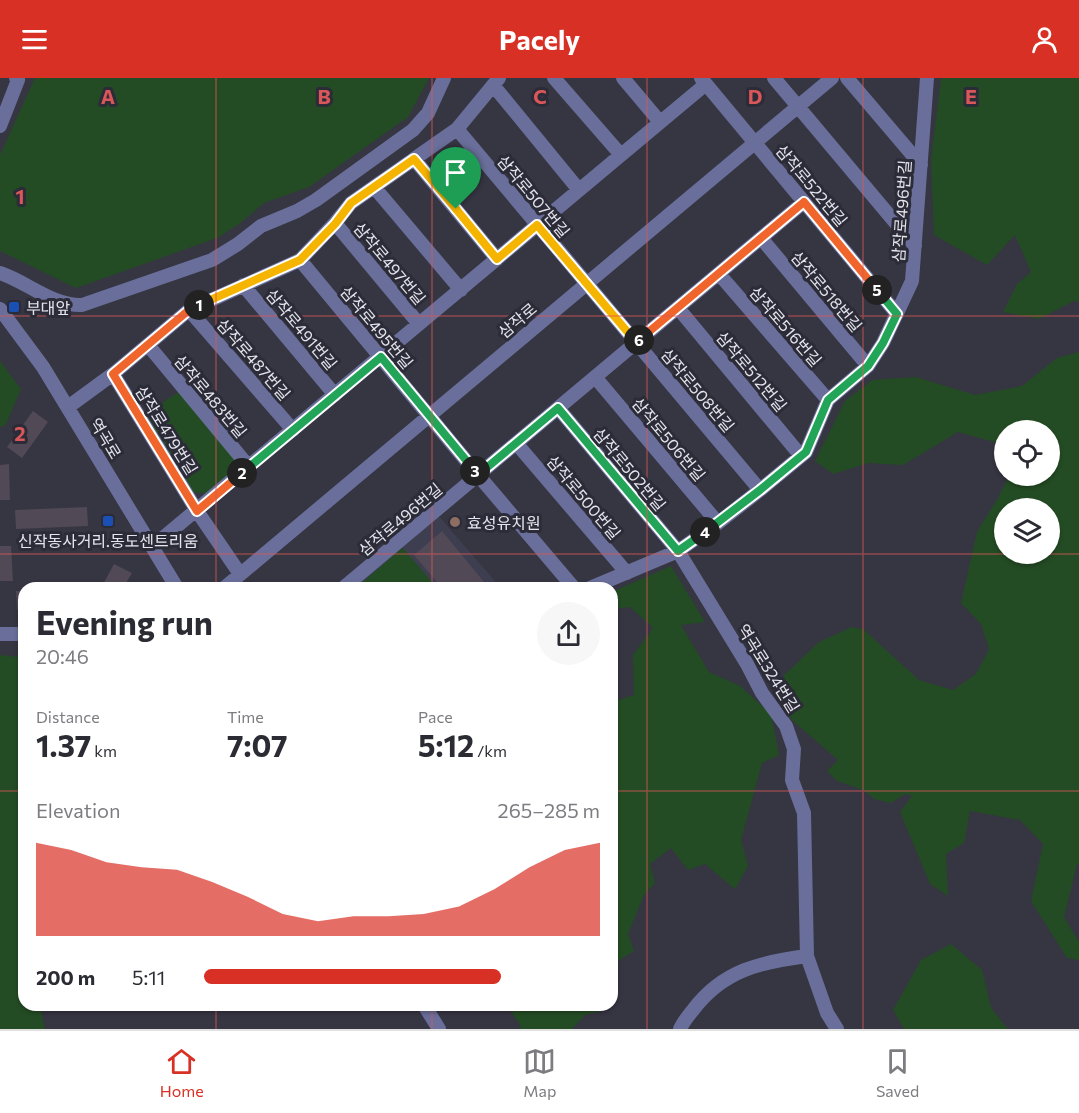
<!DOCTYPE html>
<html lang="en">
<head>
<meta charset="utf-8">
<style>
	:root { --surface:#fff; --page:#f7f7f7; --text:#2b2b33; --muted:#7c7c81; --line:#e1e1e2; --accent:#d93025 }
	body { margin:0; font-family:Commissioner,"Noto Sans KR",sans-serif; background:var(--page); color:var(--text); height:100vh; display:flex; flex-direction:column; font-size:22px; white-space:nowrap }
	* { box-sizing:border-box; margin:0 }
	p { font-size:20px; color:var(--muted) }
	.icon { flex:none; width:33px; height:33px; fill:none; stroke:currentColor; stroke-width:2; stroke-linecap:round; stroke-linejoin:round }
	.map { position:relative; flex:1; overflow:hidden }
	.details { position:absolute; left:18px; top:504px; width:600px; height:429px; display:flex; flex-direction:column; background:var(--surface); border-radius:18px; box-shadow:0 2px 4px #0004 }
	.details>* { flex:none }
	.buttons { position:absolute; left:994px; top:342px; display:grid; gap:12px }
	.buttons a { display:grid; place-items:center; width:66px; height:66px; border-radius:50%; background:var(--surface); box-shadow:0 2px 4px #0004; font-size:30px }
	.pin { position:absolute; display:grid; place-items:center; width:51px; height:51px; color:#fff; margin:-62px -26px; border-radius:50% 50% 50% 0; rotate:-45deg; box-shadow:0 0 6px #0007 }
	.pin .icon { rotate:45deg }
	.km { position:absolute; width:30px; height:30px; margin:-15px; border-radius:50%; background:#222; color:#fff; font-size:16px; line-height:30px; text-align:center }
	.round { display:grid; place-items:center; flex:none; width:63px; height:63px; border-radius:32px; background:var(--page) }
	.head { display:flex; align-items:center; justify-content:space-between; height:102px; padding:0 18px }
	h1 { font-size:33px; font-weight:700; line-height:45px }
	.stats { display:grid; grid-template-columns:repeat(3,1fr); gap:9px; height:102px; padding:6px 18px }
	.stats div { display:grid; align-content:center }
	.stats b { font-size:30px; font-weight:700 }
	.stats small { font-size:16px; font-weight:400 }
	.stats p { font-size:16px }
	.chart { height:168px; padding:12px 18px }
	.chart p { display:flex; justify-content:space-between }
	.chart svg { width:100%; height:108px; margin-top:6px; fill:var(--accent); opacity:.7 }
	ul { padding:0 18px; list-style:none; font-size:20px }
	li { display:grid; grid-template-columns:96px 72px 1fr; align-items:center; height:45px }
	li i { height:15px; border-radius:8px; background:var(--accent) }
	header { display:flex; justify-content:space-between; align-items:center; height:78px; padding:0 18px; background:var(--accent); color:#fff; font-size:27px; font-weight:700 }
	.dock { display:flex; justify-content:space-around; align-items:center; height:84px; border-top:2px solid var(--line); background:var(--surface); font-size:16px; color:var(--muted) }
	.dock a { display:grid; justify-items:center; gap:3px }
	.dock .on { color:var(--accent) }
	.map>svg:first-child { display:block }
</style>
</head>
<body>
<header><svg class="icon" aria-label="menu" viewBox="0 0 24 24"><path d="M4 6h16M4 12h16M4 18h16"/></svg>Pacely<svg class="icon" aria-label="person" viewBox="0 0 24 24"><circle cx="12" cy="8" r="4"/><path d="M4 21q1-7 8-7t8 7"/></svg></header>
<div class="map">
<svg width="1079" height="951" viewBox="0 0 1079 951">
	<rect width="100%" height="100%" fill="#363542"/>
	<path fill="#3e3e51" d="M436,435L501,510H351Z"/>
	<path fill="#244c24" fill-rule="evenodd" d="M35,0H429L408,39L309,109L264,125L239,146L217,160L76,210L0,173V77Z
		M941,0H1079V224L1074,223L1039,241L1003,234L1017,206L1031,194L1015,157L987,187L934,157L931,82Z
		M1079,274V786H1077L1064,839L1079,864V882L1067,880L1031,823L1043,766L1020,742L970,733L964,765L946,776L948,818L930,806L900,734L912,718L905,716L891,725L874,721L863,712L837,703L827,693L838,682L792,642L776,619L778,603L819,564L852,549L863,551L919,602L953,612L976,596L989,571L981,546L961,525L977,454L998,420L1009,398H1050V352H1005V374L998,365L958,354L903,387L869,385L833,396L815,383L845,323L872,302L916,299L975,317L1022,308L1057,280ZM1005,430H1050V476H1005Z
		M0,283L21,311L6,346L0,350Z
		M182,312L234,374L239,393L213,416L190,414L147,341L163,324Z
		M403,470L437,510H356L402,470Z
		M671,488L705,544L681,547L709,594L740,608L771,636L779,677L762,685L741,762L748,788L735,811L705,786L688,792L671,770L650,786L655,805L644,817L628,856L634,873L613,886L612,889V624L634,617L633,577L653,550L630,529L612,531V514Z
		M0,577L19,579L24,589V927H40L45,951H0Z
		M951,866L982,892L991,930L1008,951H904L893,932L921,882Z
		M506,927H604L602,933L585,937L572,951H520L521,948Z"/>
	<path fill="#514955" d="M33,333L48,344L22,380L7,369Z
		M9,386L10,422H0V387Z
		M87,429L88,448L16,451L15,432Z
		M442,453L489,510H442L414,477Z
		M0,468H11L13,503H0Z
		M114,486L132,495L123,510H101Z
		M16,513H24V531L17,532Z"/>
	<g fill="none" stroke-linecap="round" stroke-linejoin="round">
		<path stroke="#696f9a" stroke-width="14" d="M554,0L621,77
			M623,0L660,44
			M701,0L897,236
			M774,0L915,168
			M847,0L921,87
			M493,7L579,112
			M0,48L18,2L16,0
			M457,51L760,412
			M414,81L497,181
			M374,109L461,212
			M335,145L419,246
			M761,160L868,288
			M300,182L478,397L574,510
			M0,195C27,204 53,228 82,227L212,182L238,166L261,148L297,133L316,122L413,52L428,35L444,0
			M719,196L828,322
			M243,207L335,317
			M678,230L801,378
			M0,231L43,289L177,510
			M189,232L293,352
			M148,267L249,389
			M113,296L197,433L240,496
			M595,299L718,445
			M68,329L113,296L189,232L300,182L335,145L351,125L457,51L499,0
			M558,330L678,473L747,586L762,615L786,648L794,671L792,702L804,735L807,878C761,884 723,892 693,932C688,938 683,944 680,951
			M516,365L627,495
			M152,469L706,6
			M224,510L832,0
			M343,510L804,124
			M590,510L678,473L718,445L760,412L806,374L828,322L868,288L883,265L912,203L927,0
			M0,556H24
			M807,878L827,935L837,951
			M424,927L439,951"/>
	</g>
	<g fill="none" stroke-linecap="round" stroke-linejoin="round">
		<defs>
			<path id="split-1" d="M199,227L300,182L335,146L351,125L414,81L456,131"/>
			<path id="split-2" d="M199,227L189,232L113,296L197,433L242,395"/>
			<path id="split-3" d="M242,395L381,279L475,393"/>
			<path id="split-4" d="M475,393L478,397L558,330L678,473L705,454"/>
			<path id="split-5" d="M705,454L760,412L806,374L828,322L868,288L883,265L897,236L877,212"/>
			<path id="split-6" d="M639,262L804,124L877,212"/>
			<path id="split-7" d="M456,131L497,181L537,147L636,264L639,262"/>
		</defs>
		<use href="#split-1" stroke="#fff" stroke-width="12"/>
		<use href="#split-2" stroke="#fff" stroke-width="12"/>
		<use href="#split-3" stroke="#fff" stroke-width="12"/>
		<use href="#split-4" stroke="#fff" stroke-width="12"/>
		<use href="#split-5" stroke="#fff" stroke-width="12"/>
		<use href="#split-6" stroke="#fff" stroke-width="12"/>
		<use href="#split-7" stroke="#fff" stroke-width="12"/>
		<use href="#split-1" stroke="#f5b400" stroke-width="8"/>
		<use href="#split-2" stroke="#f0652b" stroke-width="8"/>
		<use href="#split-3" stroke="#22a559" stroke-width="8"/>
		<use href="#split-4" stroke="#22a559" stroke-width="8"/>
		<use href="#split-5" stroke="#22a559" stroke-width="8"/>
		<use href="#split-6" stroke="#f0652b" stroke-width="8"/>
		<use href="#split-7" stroke="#f5b400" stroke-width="8"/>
	</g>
	<path fill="none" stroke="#da5759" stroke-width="1.5" stroke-opacity="0.55" d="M216,0V510M432,0V510M647,0V951M863,0V951M0,238H1079M0,476H1005M1005,476H1050M1050,476H1079M0,713H24M612,713H1079M216,927V951M432,927V951"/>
	<g fill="#1a4fb4" stroke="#2c2b38" stroke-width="2">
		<rect x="8" y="223" width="12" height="12" rx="3"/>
		<rect x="102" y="437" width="12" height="12" rx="3"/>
	</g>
	<circle fill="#8d6e63" stroke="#2c2b38" stroke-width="2" cx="455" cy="444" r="6"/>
	<g text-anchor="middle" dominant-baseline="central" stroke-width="6" stroke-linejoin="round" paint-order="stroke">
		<g font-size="16" fill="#e4e4ec" stroke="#2c2b38">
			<text transform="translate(812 107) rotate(50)">삼작로522번길</text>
			<text transform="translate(534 118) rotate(50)">삼작로507번길</text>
			<text transform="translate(901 133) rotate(-86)">삼작로496번길</text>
			<text transform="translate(390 185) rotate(50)">삼작로497번길</text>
			<text transform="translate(827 213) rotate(50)">삼작로518번길</text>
			<text transform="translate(517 242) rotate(-40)">삼작로</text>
			<text transform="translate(786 248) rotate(49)">삼작로516번길</text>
			<text transform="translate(377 249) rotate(50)">삼작로495번길</text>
			<text transform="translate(302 251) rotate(50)">삼작로491번길</text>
			<text transform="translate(254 281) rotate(49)">삼작로487번길</text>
			<text transform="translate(752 293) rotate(50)">삼작로512번길</text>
			<text transform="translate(698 312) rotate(50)">삼작로508번길</text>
			<text transform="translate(211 318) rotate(50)">삼작로483번길</text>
			<text transform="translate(167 352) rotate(58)">삼작로479번길</text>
			<text transform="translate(106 360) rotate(59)">역곡로</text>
			<text transform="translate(669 361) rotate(50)">삼작로506번길</text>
			<text transform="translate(630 391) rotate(50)">삼작로502번길</text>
			<text transform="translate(584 419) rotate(50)">삼작로500번길</text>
			<text transform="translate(400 441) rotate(-40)">삼작로496번길</text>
			<text transform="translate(769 590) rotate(58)">역곡로324번길</text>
		</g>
		<g font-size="16" fill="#e4e4ec" stroke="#2c2b38" text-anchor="start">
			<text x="26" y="229">부대앞</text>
			<text x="467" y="444">효성유치원</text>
			<text x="108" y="462" text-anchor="middle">신작동사거리.동도센트리움</text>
		</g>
	</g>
	<g font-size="20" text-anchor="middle" font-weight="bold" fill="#da5759" stroke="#2c2b38" stroke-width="6" stroke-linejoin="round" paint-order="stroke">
		<text x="108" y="26">A</text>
		<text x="324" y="26">B</text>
		<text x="540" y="26">C</text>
		<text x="755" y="26">D</text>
		<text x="971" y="26">E</text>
		<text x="20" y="126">1</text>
		<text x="20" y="363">2</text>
	</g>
</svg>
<div class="buttons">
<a><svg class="icon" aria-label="locate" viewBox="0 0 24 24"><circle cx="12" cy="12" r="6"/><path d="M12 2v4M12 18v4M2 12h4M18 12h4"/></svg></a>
<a><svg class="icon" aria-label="layers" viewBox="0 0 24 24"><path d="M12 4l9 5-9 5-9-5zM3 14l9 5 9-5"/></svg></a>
</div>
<div class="pin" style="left:456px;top:131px;background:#1e9e55"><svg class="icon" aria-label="arrive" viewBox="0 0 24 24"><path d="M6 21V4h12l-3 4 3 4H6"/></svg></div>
<b class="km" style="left:199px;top:227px">1</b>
<b class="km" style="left:242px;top:395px">2</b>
<b class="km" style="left:475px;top:393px">3</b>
<b class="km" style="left:705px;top:454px">4</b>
<b class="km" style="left:877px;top:212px">5</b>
<b class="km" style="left:639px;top:262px">6</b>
<section class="details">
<div class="head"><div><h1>Evening run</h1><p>20:46</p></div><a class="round"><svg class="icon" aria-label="share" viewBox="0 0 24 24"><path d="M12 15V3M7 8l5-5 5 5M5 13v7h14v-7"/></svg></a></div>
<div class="stats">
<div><p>Distance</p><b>1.37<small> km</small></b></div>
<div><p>Time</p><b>7:07</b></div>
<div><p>Pace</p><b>5:12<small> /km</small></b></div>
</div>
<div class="chart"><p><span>Elevation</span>265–285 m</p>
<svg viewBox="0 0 160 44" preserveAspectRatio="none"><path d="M0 44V6L10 9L20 14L30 16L40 17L50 22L60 28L70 35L80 38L90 36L100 36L110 35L120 32L130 25L140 16L150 9L160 6V44z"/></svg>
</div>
<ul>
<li><b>200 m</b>5:11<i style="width:75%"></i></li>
</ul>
</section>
</div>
<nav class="dock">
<a class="on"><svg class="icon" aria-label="home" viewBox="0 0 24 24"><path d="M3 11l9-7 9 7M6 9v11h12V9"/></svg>Home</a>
<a><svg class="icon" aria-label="map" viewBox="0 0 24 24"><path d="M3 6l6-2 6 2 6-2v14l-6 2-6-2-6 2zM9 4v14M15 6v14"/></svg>Map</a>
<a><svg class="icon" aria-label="saved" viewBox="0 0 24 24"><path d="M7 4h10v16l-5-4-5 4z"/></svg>Saved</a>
</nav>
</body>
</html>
